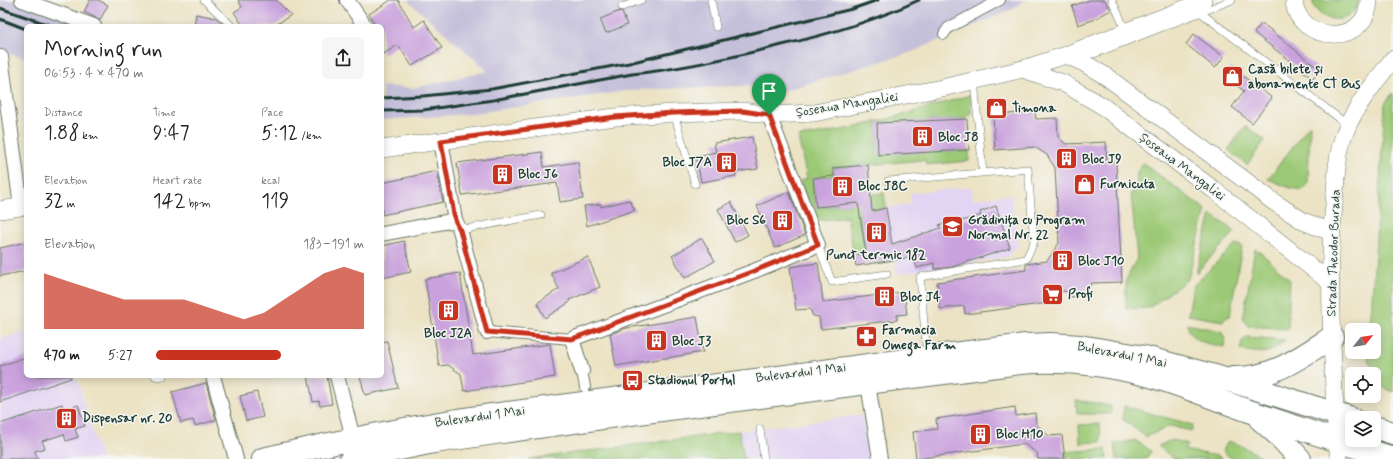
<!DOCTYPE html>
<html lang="en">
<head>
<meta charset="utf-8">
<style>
	:root { --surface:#fff; --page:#f6f6f6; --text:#202124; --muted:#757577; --accent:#c8321e }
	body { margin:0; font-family:Mynerve,sans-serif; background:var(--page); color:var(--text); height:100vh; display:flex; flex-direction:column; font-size:15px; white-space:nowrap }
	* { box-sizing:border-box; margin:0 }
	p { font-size:13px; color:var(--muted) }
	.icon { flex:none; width:22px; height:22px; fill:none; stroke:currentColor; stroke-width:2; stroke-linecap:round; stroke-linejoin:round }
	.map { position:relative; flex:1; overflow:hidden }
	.details { position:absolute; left:24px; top:24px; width:360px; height:354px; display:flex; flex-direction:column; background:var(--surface); border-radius:6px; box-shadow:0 2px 10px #0003 }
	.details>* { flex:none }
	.needle { width:26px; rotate:60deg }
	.buttons { position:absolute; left:1345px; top:323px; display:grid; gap:8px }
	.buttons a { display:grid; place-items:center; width:36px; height:36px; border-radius:6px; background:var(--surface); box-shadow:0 2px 10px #0003; font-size:20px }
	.pin { position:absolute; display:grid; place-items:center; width:34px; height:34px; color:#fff; margin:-41px -17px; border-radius:50% 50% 50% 0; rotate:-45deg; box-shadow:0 0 4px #0007 }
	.pin .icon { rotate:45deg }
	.round { display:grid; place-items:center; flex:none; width:42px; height:42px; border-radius:6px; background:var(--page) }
	.headline { display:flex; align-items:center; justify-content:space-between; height:68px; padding:0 20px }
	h1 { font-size:22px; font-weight:600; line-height:30px }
	.stats { display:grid; grid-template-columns:repeat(3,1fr); gap:6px; height:68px; padding:4px 20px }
	.stats div { display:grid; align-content:center }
	.stats b { font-size:20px; font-weight:600 }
	.stats small { font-size:11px; font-weight:400 }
	.stats p { font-size:11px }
	.chart { height:112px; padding:8px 20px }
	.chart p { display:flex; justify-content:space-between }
	.chart svg { width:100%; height:72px; margin-top:4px; fill:var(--accent); opacity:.7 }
	ul { padding:0 20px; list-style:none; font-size:13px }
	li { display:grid; grid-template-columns:64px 48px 1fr; align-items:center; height:30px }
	li i { height:10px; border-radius:5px; background:var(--accent) }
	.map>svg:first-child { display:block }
</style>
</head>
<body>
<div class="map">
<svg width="1393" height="459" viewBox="0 0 1393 459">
	<rect width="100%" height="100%" fill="#f6f6f2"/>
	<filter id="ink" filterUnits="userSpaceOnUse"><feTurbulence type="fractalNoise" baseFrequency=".025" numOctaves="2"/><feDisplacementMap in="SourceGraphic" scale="8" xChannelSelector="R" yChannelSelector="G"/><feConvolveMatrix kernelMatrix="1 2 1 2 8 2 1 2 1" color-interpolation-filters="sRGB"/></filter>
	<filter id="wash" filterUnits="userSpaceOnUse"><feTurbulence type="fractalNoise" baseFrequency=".012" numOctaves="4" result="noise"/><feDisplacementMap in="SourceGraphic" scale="16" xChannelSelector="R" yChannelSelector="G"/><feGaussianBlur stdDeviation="0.9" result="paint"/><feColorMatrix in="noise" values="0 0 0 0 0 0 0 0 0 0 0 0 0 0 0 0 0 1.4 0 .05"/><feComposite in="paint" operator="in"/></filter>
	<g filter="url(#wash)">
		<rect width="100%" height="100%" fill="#ece3c4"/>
		<path fill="#e2d4f3" d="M972,187L973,199L1011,194L1018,245L1007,257L897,274L886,208L911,204L910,193Z
			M26,331V376H76L101,459H0V339Z
			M862,415L869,459H744L739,431Z"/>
		<path fill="#c5c0da" d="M0,0H42L79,26H26V58L9,54L0,51Z
			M407,0H1024L1011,10L912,52L779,92L765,85L634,90L468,114L382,120V86L413,88L488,71Z"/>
		<path fill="#9cc976" stroke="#5e8355" d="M1312,0H1359C1354,26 1318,26 1312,0Z
			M1393,93V392L1384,388L1368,360L1369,352H1374V330H1370L1385,103Z
			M970,95L971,115H968L967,119L877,124L879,154L969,150V161L926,165L925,160L833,168L834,176L813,178L816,207L851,204V197L884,193L886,208L859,213L866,253L854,255L847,217L814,221L800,181L807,179L798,137C857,130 913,112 970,95Z
			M1310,124L1308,185L1303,190L1290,188L1268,179Z
			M1245,126L1265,140L1247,165L1228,150Z
			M1143,163L1206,210L1188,279L1149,308L1126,309V280L1137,258L1131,193L1137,189V172Z
			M1211,214L1235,232L1196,273Z
			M1235,244L1242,246L1230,315L1222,321L1188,315L1193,286Z
			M1255,249L1259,251L1290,280L1288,329L1248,326L1243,318Z
			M1187,324L1221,331L1225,339L1224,347C1209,344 1189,342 1187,324Z
			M1247,337L1285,340C1267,357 1263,353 1240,350L1242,341Z
			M1076,400L1111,406V414H1077Z
			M1124,406L1193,425L1192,431L1170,426L1146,437L1122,419Z
			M1100,424L1101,442L1080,443L1079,425Z
			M739,431L744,459H529Z
			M1135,440L1151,451L1146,459H1116L1114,444Z
			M1172,440L1188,444L1184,450L1218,456L1222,459H1174L1158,446Z
			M1228,441L1240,445L1266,459H1232L1223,451Z
			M1106,449L1107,459H1073V457L1065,458L1064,452Z"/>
		<g id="blocks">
			<path fill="#c9a1dd" d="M90,0H98L108,5L100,20L84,12Z
				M238,0H276L291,15L274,26H243L234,12L242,7Z
				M391,0H398L414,27L424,20L442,48L412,66L398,45L382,55V26H376L369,14Z
				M1090,0H1105L1111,10L1093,20L1078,25L1072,6Z
				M620,11L622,12L627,25L606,33L600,19Z
				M196,14L216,18L225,26H194Z
				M1262,23L1320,70L1313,79L1254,33Z
				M1194,34L1224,57L1215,68L1186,44Z
				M1231,67L1272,98L1252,123L1232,107L1244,91L1224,76Z
				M1035,112L1036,119L1057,118L1058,137L1066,144L1106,142L1107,163L1116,162L1122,282L1092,283L1081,296L1071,297L1066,291L1048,293L1049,303L965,314L964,306L940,309L937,282L1026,270V264L1047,261L1059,243L1055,168L1047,155L1035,147L995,150L993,115Z
				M967,119L969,150L878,155L877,123Z
				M752,137L758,169L735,172L736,176L701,182L696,156L716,152L714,143Z
				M542,152L544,167L578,162L583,199L560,202L557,183L462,195L457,163Z
				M868,165L872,211L886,208L892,244L941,228L939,225L959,219V222L981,215L980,212L996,206L1010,248L952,267L935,269L934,263L917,268L913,257L856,266L854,255L866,253L858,203L816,207L813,178L834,176L833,168Z
				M437,171L443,202L382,215V183Z
				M789,192L805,235L775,248L757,206Z
				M629,200L635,210L587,226L584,206L601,204V207Z
				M731,202L748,235L735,242L718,209Z
				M702,238L715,261L685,278L672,256Z
				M404,241L411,272L382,278V246Z
				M26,242V271L0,276V248Z
				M588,257L600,287L569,300L570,302L545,318L537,303L559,289L551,273Z
				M818,263L823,302L904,292L907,314L897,315V320L821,329L819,317L813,316L810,309L796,310L790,267Z
				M460,273L473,355L550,344L555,377L464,391L461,374L448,365L439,366L425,279Z
				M697,317L703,352L616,366L610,334L627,328Z
				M387,341L398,388L365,395L360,376H382V342Z
				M26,357V376H71V378L0,402V366Z
				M308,376H327L332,404L320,406L319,401L313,402Z
				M206,383L216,420L195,426L193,420L181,423L172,392Z
				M257,392L263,417L246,421L240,396Z
				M62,404L64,410L78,405L85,426L75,429L78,437L66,441L64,434L42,441L45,448L35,451L38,459H0V424Z
				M1015,407L1016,416L1035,413L1036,424L1049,436L1062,435L1065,459H1038L1037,453L1024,444L916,459L913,432L937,429L936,419Z"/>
		</g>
	</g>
	<g filter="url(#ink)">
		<use href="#blocks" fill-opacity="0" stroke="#677766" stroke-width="1"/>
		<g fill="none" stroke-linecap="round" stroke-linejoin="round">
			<defs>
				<path id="service" d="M204,0L232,26
					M711,0L716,27
					M1112,0L1126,31
					M1192,6L1348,125
					M622,7L641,0
					M1084,54H1094L1232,0
					M974,81L983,173
					M674,114L695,184
					M888,181L1028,169L1034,242L1026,259L920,277L927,356
					M460,230L541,215
					M818,245L832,282L887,274
					M155,376L158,377L163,376
					M760,429L764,459"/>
				<path id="pedestrian" d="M944,34L948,28L1000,0
					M487,332L572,339
					M582,371L585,387"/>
				<path id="minor" d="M22,0L94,26
					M347,0L365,26
					M1,57L21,207
					M441,141L455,220L460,230L487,332
					M382,234L455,220
					M582,371L572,339L754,271L818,245L769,115
					M213,376L236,459
					M337,376L353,438
					M868,384L880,459"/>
				<path id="tertiary" d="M1294,0C1296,42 1367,49 1369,0
					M1066,55L1084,63L1107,77L1274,202L1303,221L1331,232
					M1023,69L1063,83L1101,105L1214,190L1331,283
					M382,149L615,117L674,113L743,111L769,115L814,113L942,88L1023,69L1066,55L1192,6L1203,0
					M0,210L26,206
					M1339,459C1335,427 1334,394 1333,362C1330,310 1329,257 1334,204C1336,183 1336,159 1343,138C1353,108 1374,84 1393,59"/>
				<path id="primary" d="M1233,378C1272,379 1301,357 1332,337
					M1260,419L1278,435L1300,459
					M1374,427L1393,433
					M263,459C339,441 415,426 492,415L928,357L1025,345L1051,344L1080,346L1145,357L1215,376L1352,419
					M351,459L434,442L495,433L638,413L1020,363C1063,359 1105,364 1146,375C1183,385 1218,401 1255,413C1300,429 1347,444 1393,458"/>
			</defs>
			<use href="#service" stroke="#677766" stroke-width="8"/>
			<use href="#pedestrian" stroke="#677766" stroke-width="12"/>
			<use href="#minor" stroke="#677766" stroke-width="16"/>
			<use href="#tertiary" stroke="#677766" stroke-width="18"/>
			<use href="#primary" stroke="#677766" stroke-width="24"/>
			<use href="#service" stroke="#fff" stroke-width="7"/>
			<use href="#pedestrian" stroke="#fff" stroke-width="10"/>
			<use href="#minor" stroke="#fff" stroke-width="14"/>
			<use href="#tertiary" stroke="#fff" stroke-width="17"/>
			<use href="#primary" stroke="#fff" stroke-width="22"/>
			<path stroke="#1f3d34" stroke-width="3" d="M0,8L52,26
				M0,19L26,29
				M382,98L423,96L492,89L629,63L852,9L878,0
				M382,111L423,110L493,100L632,74C682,69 730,58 778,46C826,35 875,21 919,0"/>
		</g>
	</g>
	<g fill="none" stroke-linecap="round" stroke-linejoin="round" filter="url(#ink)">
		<defs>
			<path id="route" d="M743,111L769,115L818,245L754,271L572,339L487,332L460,230L455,220L441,141L615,117L674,113Z"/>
		</defs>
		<use href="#route" stroke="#fff" stroke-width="8"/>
		<use href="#route" stroke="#c8321e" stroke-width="5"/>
	</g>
	<defs>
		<symbol id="shop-square" viewBox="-11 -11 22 22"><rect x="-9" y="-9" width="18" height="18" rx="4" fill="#c8321e" stroke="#f6f6f2"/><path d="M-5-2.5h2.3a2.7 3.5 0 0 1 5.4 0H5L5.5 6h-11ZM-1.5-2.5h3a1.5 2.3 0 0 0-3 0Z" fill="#fff"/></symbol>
		<symbol id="building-square" viewBox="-11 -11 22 22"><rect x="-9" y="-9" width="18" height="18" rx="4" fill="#c8321e" stroke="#f6f6f2"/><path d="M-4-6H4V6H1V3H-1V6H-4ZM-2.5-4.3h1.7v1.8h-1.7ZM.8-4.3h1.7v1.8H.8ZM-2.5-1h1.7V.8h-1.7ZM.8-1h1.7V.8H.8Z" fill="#fff"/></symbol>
		<symbol id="school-square" viewBox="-11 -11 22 22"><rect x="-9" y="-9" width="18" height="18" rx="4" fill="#c8321e" stroke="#f6f6f2"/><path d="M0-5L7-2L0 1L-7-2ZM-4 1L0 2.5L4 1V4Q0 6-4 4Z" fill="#fff"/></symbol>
		<symbol id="supermarket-square" viewBox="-11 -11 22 22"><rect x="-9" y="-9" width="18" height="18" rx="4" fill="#c8321e" stroke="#f6f6f2"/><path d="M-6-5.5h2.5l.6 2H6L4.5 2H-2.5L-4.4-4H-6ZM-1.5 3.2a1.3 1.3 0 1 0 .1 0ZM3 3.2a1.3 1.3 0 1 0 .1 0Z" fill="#fff"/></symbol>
		<symbol id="pharmacy-square" viewBox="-11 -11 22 22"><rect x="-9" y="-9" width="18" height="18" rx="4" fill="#c8321e" stroke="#f6f6f2"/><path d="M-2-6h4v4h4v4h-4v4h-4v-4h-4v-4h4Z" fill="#fff"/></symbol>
		<symbol id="bus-square" viewBox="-11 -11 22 22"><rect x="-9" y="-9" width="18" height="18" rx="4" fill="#c8321e" stroke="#f6f6f2"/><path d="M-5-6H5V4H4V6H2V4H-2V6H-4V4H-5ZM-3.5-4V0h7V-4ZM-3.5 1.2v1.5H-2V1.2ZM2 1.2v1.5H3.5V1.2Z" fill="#fff"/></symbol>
	</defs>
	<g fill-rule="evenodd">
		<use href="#shop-square" x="1220" y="64" width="25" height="25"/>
		<use href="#shop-square" x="984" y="96" width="25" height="25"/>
		<use href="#building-square" x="910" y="124" width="25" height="25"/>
		<use href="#building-square" x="1054" y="146" width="25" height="25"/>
		<use href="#building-square" x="714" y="150" width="25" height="25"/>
		<use href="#building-square" x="490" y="162" width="25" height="25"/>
		<use href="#shop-square" x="1072" y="172" width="25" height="25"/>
		<use href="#building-square" x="830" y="174" width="25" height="25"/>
		<use href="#building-square" x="770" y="208" width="25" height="25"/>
		<use href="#school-square" x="940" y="214" width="25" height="25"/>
		<use href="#building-square" x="864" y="220" width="25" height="25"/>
		<use href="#building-square" x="1050" y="248" width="25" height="25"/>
		<use href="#supermarket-square" x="1040" y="282" width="25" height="25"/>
		<use href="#building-square" x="872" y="284" width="25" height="25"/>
		<use href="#building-square" x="436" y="298" width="25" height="25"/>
		<use href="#pharmacy-square" x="854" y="324" width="25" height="25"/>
		<use href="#building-square" x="644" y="328" width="25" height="25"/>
		<use href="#bus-square" x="620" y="368" width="25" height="25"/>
		<use href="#building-square" x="54" y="406" width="25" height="25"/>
		<use href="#building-square" x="968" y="422" width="25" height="25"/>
	</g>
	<g text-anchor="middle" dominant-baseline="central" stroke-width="3" stroke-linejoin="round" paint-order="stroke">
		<g font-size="13" font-weight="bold" fill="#1f3d34" stroke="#f6f6f2" text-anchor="start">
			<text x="1248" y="69">Casă bilete și<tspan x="1248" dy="15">abonamente CT Bus</tspan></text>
			<text x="1012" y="108">Timona</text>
			<text x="938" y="137">Bloc J8</text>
			<text x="1082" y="159">Bloc J9</text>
			<text x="712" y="162" text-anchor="end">Bloc J7A</text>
			<text x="518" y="174">Bloc J6</text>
			<text x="1100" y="184">Furnicuta</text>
			<text x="858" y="186">Bloc J8C</text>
			<text x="766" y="220" text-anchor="end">Bloc S6</text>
			<text x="968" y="220">Grădinița cu Program<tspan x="968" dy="15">Normal Nr. 22</tspan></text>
			<text x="876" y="255" text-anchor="middle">Punct termic 182</text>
			<text x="1078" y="261">Bloc J10</text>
			<text x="1068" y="294">Profi</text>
			<text x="900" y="297">Bloc J4</text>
			<text x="882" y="330">Farmacia<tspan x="882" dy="15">Omega Farm</tspan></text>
			<text x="448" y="333" text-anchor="middle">Bloc J2A</text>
			<text x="672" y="341">Bloc J3</text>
			<text x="648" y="380">Stadionul Portul</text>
			<text x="82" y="418">Dispensar nr. 20</text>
			<text x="996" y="434">Bloc H10</text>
		</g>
		<g font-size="13" fill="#1f3d34" stroke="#f6f6f2">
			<text transform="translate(847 105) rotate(-9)">Șoseaua Mangaliei</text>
			<text transform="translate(1182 167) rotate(37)">Șoseaua Mangaliei</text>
			<text transform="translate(1334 253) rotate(-88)">Strada Theodor Burada</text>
			<text transform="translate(1122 355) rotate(11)">Bulevardul 1 Mai</text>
			<text transform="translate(801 373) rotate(-7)">Bulevardul 1 Mai</text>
			<text transform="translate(480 417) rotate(-8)">Bulevardul 1 Mai</text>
		</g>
	</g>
</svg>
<div class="buttons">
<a><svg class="needle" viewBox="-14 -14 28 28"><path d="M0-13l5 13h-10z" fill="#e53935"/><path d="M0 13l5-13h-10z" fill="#757577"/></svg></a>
<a><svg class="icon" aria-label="locate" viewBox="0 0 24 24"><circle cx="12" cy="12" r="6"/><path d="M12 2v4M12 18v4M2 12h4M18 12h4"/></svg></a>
<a><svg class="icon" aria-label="layers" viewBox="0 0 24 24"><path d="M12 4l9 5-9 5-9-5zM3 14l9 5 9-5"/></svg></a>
</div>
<div class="pin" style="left:769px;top:115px;background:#1e9e55"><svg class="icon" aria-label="arrive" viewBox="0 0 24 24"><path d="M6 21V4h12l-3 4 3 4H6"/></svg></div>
<section class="details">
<div class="headline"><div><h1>Morning run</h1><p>06:53 · 4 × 470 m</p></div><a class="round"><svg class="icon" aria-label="share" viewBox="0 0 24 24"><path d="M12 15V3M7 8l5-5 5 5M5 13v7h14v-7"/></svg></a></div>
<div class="stats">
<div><p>Distance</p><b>1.88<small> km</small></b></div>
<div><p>Time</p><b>9:47</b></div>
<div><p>Pace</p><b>5:12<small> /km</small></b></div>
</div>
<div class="stats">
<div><p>Elevation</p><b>32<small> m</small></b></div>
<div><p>Heart rate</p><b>142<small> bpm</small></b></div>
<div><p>kcal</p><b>119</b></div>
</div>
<div class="chart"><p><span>Elevation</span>183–191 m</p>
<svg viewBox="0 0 160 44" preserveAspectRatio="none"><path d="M0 44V10L10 14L20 18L30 22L40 26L50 26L60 26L70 26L80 30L90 34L100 38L110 34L120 26L130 18L140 10L150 6L160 10V44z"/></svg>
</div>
<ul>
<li><b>470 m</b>5:27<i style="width:60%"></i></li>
</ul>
</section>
</div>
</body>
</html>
